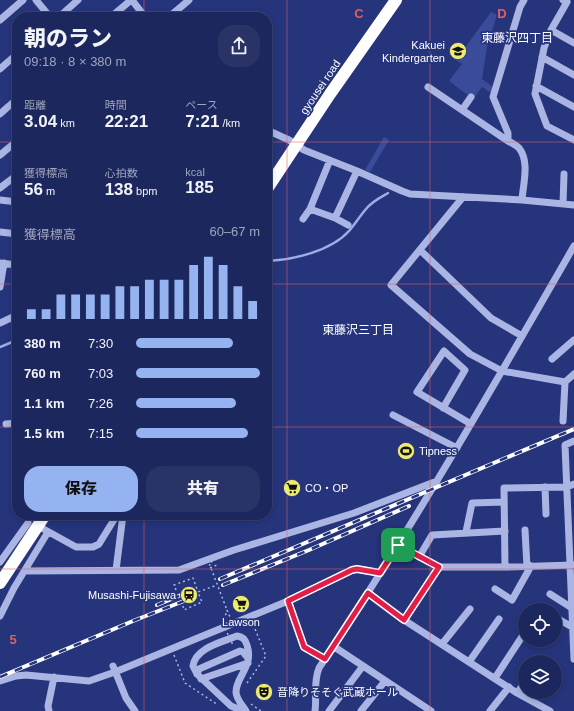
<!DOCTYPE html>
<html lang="ja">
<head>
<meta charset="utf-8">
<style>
	:root { --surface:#1c275d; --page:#293366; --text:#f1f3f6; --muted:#a0a5bc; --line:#3a4472; --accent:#95b2f1 }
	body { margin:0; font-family:Helvetica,"Noto Sans JP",sans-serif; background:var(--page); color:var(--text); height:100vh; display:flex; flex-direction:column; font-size:15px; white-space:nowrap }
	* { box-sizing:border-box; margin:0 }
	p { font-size:13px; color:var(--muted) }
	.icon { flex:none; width:22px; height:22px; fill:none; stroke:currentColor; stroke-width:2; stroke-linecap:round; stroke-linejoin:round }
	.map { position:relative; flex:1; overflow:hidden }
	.side { position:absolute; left:12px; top:12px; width:260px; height:508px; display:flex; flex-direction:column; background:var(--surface); border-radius:16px; box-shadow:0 2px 6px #0003,0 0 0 1px var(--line) }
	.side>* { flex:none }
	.controls { position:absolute; left:518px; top:603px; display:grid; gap:8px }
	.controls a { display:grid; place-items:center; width:44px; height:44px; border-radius:50%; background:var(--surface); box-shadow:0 2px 6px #0003,0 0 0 1px var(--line); font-size:20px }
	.pin { position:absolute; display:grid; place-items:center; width:34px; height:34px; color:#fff; margin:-17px; border-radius:8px; box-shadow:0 2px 6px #0006 }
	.round { display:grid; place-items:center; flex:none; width:42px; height:42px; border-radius:16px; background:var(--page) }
	.head { display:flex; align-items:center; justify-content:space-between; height:68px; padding:0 12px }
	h1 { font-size:22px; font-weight:800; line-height:30px }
	.stats { display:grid; grid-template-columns:repeat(3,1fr); gap:6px; height:68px; padding:4px 12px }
	.stats div { display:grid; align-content:center }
	.stats b { font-size:17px; font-weight:800 }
	.stats small { font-size:11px; font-weight:400 }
	.stats p { font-size:11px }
	.chart { height:112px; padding:8px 12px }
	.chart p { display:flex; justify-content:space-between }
	.chart svg { width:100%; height:72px; margin-top:4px; stroke:var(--accent); stroke-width:6 }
	.button { display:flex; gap:8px; margin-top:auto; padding:8px 12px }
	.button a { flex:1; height:46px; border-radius:16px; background:var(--accent); color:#111; font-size:16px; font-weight:800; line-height:46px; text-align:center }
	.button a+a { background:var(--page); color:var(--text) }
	ul { padding:0 12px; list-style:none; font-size:13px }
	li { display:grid; grid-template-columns:64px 48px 1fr; align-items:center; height:30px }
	li i { height:10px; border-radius:5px; background:var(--accent) }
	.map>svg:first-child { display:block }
</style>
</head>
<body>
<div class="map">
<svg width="574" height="711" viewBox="0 0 574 711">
	<rect width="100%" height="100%" fill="#26347c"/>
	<path fill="#3a4b99" d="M491,12L497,15L487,47L482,79L493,87L491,93L482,87L473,99L449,81L462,64L456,60Z
		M384,137L389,140L370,172L365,170Z"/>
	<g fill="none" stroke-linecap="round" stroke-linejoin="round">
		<path stroke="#9face5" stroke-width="2.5" d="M267,261C293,260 331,251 349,231C355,224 360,216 366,209C371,202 381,197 388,193
			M0,347L17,340"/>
		<path stroke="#aab5e4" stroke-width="1.5" stroke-dasharray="2 3" stroke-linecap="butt" d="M210,568L219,564
			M227,610L230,617
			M224,620L227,610
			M174,655L185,683L218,705
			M247,683L266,656L253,624
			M251,704L261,711"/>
		<path stroke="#aab5e4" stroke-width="7" d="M36,0L50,17
			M132,0L145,17
			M563,0L567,2L551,30L544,48L535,94L547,126L574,140
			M59,17L78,0
			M111,17L131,0
			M169,17L189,0
			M0,20L23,0
			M551,30L574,43
			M542,57L574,75
			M0,69L17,54
			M536,86L574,107
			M428,87L508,141
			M462,110L471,97
			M0,114L17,99
			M267,130L289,140L304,150L357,171L402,191L410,194L522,200L574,205
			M0,155L17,141
			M0,188L17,175
			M463,197L391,285L470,354L502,371L565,382
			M0,200L17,202
			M522,200C523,184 530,162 519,148C516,145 512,143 508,141V133L493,97L520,7L524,0
			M563,204L564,174
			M310,209L335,218L348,225
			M335,218L357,171
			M303,219L310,209L330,160
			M0,232L17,234
			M420,250L491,318L522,336
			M0,263L17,265
			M0,287L4,263
			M0,323L17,315
			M552,359L574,340
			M443,408L465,370L444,351L417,392L471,424
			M393,415L457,448
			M563,421L565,382L574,374
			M6,424L17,423
			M574,441L565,445L574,659
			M545,487L546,514
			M38,526L76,547H93L99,544L115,518L118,515
			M525,530L527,567
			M466,532L472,503L504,502
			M398,545L439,567H505L574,565
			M419,557L432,535L505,531
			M0,562L28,523
			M505,567L504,488L567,487L574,484
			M116,570L123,515
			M25,571L179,570L234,550L354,513L437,481
			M495,589L512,600L531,566
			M368,593L404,620L439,567
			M550,594L572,608H574
			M0,616L14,588L48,532
			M555,617L572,627
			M404,620L517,693L550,711
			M442,644L470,609
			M333,646L431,711
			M325,659L304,647L288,601L352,570L357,569L380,573
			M469,662L499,619
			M539,662L540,660
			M113,666L126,698L135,711
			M197,674L199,669L240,651L243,652L248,658
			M495,678L525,632
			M201,679L248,663
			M0,681L16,676L26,675L89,681L115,672L288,601
			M517,693L525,682
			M49,711L48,706L54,677
			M243,711L231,706L197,674L193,666C195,648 222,642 237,636C243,637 245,639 247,645C254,667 236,676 236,692C236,699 243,706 246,711
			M315,711C317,697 313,683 319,668C410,531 492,389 574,246
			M329,711L363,666
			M361,711L385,681
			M490,711L509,687"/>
		<path stroke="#fff" stroke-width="12" d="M267,189L330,94L396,0
			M0,583L45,515"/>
		<defs>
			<path id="rail" d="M220,579L574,429
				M223,585L309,550L409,506
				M157,605L191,591
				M0,677L133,621L194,597"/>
		</defs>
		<use href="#rail" stroke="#fff" stroke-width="4"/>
		<use href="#rail" stroke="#26347c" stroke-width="2.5" stroke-dasharray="8" stroke-linecap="butt"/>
		<path stroke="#aab5e4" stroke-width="1.5" stroke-dasharray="2 3" stroke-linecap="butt" d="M217,559L209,563L227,610
			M176,590L174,585L193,578L198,592
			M183,606L184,610L202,602L198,592L217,585
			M223,624L233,645"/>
	</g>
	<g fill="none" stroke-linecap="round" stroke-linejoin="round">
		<defs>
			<path id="route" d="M398,545L439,567L404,620L368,593L325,659L304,647L288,601L352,570L357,569L380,573Z"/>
		</defs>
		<use href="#route" stroke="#fff" stroke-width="8"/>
		<use href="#route" stroke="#e11d48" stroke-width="5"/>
	</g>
	<path fill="none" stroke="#e05e5e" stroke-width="1" stroke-opacity="0.55" d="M144,0V17M287,0V711M430,0V711M0,142H17M267,142H574M0,284H17M267,284H574M0,427H17M267,427H574M144,515V711M0,569H574"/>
	<defs>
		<symbol id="school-disc" viewBox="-11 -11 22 22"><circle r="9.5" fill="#edeb70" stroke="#26347c"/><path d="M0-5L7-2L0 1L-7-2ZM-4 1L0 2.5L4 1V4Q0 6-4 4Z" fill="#111"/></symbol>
		<symbol id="stadium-disc" viewBox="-11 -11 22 22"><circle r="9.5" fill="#edeb70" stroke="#26347c"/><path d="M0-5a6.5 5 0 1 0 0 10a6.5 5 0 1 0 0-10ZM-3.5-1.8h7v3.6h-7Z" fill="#111"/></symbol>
		<symbol id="supermarket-disc" viewBox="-11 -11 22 22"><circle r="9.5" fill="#edeb70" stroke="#26347c"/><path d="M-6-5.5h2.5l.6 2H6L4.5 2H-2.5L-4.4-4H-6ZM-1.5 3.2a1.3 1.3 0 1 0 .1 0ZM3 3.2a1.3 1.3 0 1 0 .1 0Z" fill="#111"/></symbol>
		<symbol id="station-disc" viewBox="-11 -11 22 22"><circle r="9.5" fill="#edeb70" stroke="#26347c"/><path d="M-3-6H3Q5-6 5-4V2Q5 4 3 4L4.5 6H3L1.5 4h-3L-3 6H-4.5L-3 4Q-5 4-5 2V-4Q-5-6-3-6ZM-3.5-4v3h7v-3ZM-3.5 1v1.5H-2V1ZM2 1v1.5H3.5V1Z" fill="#111"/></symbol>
		<symbol id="theatre-disc" viewBox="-11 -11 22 22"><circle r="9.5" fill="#edeb70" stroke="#26347c"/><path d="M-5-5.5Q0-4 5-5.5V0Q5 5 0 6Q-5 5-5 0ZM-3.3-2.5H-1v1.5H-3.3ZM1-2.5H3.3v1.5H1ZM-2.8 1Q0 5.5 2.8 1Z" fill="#111"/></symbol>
	</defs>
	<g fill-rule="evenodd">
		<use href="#school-disc" x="448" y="41" width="20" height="20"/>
		<use href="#stadium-disc" x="396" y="441" width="20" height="20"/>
		<use href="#supermarket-disc" x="282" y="478" width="20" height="20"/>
		<use href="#station-disc" x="179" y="585" width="20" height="20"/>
		<use href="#supermarket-disc" x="231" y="594" width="20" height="20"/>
		<use href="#theatre-disc" x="254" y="682" width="20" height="20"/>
	</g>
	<g text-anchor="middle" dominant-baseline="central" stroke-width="3.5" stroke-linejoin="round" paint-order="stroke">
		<g font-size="11" fill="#fff" stroke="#26347c" text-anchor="start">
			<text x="445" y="45" text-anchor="end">Kakuei<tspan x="445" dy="13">Kindergarten</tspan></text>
			<text x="419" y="451">Tipness</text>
			<text x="305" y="488">CO・OP</text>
			<text x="176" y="595" text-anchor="end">Musashi-Fujisawa</text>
			<text x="241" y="622" text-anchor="middle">Lawson</text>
			<text x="277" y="692">音降りそそぐ武蔵ホール</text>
		</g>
		<g font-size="11" fill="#fff" stroke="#26347c">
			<text transform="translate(320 87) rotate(-56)">gyousei road</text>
		</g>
		<g font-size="12" fill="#fff" stroke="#26347c">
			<text x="517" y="38">東藤沢四丁目</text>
			<text x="358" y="330">東藤沢三丁目</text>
		</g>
	</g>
	<g font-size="13" text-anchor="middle" font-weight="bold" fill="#e05e5e" stroke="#26347c" stroke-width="3.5" stroke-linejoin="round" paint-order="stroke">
		<text x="359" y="18">C</text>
		<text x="502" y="18">D</text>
		<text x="13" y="644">5</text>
	</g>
</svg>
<div class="controls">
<a><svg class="icon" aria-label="locate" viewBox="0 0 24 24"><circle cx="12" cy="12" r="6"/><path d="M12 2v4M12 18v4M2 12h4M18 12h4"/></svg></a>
<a><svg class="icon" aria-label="layers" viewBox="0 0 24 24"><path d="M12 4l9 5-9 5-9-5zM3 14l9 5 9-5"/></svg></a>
</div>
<div class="pin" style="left:398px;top:545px;background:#1e9e55"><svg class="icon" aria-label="arrive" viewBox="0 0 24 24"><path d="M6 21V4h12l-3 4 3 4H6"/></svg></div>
<section class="side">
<div class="head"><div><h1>朝のラン</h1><p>09:18 · 8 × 380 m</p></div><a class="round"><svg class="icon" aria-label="share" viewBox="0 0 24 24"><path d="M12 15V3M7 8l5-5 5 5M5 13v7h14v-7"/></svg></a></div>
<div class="stats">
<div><p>距離</p><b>3.04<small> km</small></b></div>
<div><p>時間</p><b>22:21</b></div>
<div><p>ペース</p><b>7:21<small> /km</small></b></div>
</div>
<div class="stats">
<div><p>獲得標高</p><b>56<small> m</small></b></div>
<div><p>心拍数</p><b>138<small> bpm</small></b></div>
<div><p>kcal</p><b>185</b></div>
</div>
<div class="chart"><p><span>獲得標高</span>60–67 m</p>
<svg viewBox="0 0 160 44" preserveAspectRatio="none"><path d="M5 44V38M15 44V38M25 44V29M35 44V29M45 44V29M55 44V29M65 44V24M75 44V24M85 44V20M95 44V20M105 44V20M115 44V11M125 44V6M135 44V11M145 44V24M155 44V33"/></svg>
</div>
<ul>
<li><b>380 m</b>7:30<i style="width:78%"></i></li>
<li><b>760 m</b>7:03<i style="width:100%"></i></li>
<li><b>1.1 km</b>7:26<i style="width:81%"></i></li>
<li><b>1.5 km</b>7:15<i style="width:90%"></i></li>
</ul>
<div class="button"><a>保存</a><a>共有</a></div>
</section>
</div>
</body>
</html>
